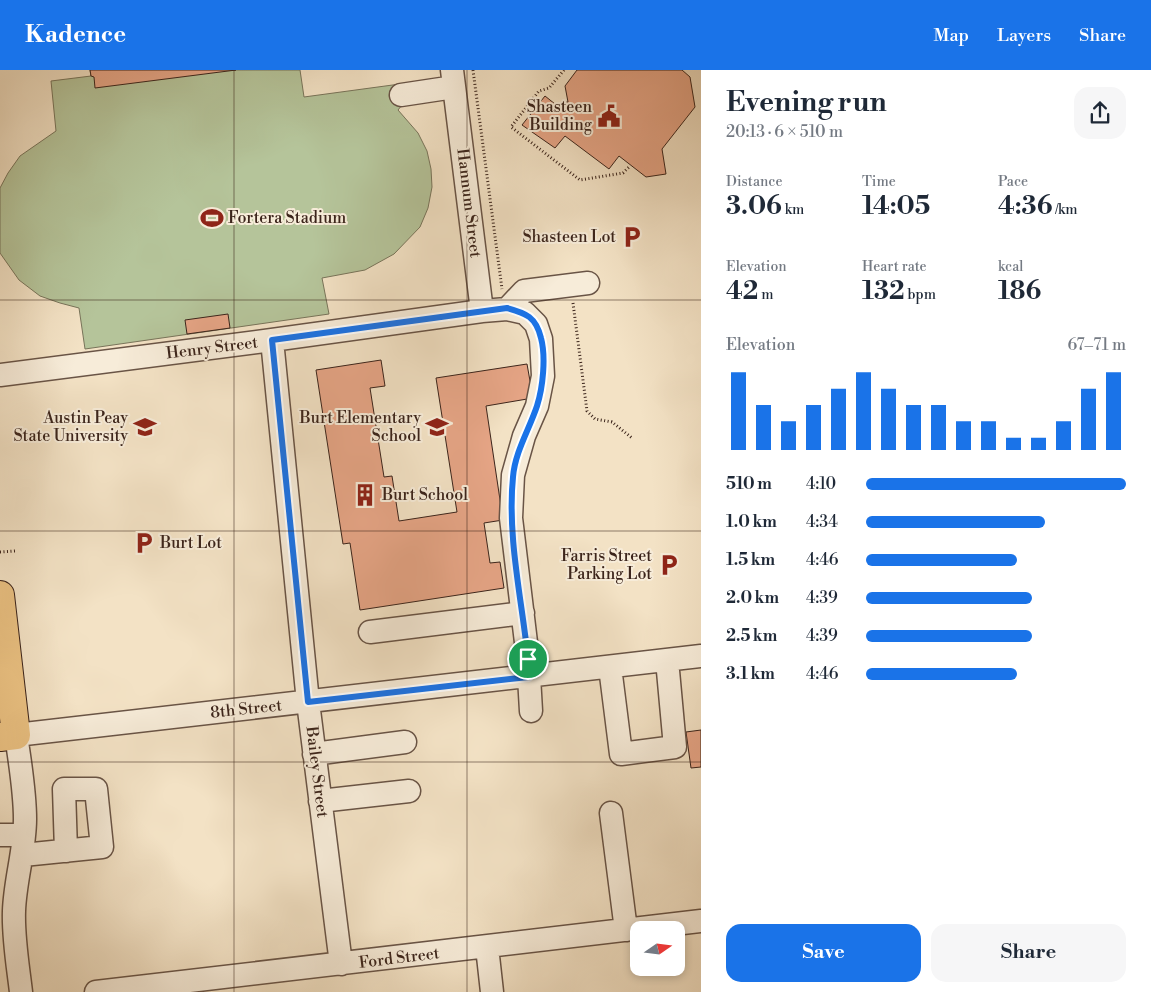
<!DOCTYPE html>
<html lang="en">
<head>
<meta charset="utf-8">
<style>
	:root { --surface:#fff; --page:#f6f6f7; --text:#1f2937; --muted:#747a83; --accent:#1a73e8 }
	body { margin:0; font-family:"Libre Bodoni",serif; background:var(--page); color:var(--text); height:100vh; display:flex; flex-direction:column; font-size:19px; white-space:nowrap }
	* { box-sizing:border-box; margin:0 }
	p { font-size:16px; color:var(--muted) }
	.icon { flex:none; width:28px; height:28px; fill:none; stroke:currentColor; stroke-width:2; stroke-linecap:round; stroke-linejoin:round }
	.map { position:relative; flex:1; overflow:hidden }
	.side { display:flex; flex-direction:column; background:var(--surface); width:450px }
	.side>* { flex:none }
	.needle { width:32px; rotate:76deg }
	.fabs { position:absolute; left:630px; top:851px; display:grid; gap:10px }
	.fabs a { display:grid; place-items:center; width:55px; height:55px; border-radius:10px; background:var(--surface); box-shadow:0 2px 8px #0003; font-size:25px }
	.pin { position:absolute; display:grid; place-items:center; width:42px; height:42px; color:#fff; margin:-21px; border:2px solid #fff; border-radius:50%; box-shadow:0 1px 5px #0007 }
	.round { display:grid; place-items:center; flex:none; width:52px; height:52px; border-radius:15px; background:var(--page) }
	.summary { display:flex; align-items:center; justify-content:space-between; height:85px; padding:0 25px }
	h1 { font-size:28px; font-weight:800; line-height:38px }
	.metrics { display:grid; grid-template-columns:repeat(3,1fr); gap:8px; height:85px; padding:5px 25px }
	.metrics div { display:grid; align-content:center }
	.metrics b { font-size:25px; font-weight:800 }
	.metrics small { font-size:14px; font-weight:400 }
	.metrics p { font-size:14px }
	.chart { height:140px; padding:10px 25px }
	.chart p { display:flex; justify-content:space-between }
	.chart svg { width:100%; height:90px; margin-top:5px; stroke:var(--accent); stroke-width:6 }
	.primary-button { display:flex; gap:10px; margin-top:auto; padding:10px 25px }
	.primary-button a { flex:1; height:58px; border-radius:15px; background:var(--accent); color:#fff; font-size:20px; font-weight:800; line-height:58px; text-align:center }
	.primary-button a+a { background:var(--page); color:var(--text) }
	ul { padding:0 25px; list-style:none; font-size:16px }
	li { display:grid; grid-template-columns:80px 60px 1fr; align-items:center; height:38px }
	li i { height:12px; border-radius:6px; background:var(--accent) }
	header { display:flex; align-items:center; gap:30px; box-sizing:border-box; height:70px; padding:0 25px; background:var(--accent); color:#fff }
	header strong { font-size:24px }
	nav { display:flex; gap:28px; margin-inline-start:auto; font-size:18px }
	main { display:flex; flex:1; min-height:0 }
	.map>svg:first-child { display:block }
</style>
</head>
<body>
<header>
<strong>Kadence</strong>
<nav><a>Map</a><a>Layers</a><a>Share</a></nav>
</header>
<main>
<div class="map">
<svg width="701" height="922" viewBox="0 0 701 922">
	<rect width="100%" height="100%" fill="#f3e2c5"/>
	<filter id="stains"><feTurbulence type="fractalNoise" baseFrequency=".004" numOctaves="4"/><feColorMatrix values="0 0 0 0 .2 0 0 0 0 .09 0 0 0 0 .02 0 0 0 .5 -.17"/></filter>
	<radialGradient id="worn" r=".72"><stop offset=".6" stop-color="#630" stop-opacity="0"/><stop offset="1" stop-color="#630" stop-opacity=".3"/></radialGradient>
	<path fill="#b5c49a" stroke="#78745a" d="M90,0H300L304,27L400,14L402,35L398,40L418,63L427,81L431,99L432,117L428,138L420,157L394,184L365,200L322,208L329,244L85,279L79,238L60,233L40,226L19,210L0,183V118L8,103L20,86L56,61L51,11L91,6Z"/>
	<path fill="#e6a586" stroke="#3b241b" d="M90,0H236L95,18L94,7L91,6Z
		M577,0H682L690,7L695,37L662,79L666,104L646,107L619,86L609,99L565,66L555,78L522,55L545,26L555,34L568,32L565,16Z
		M228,244L230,258L187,264L185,250Z
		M381,290L385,316L370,318L384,407L392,406L399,451L457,442L436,308L527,294L533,328L486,336L503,450L484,453L490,493L500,492L504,518L360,540L350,473L343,474L316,300Z
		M701,660V697L691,698L686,662Z"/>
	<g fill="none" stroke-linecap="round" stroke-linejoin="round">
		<defs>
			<path id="minor" d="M452,0L482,241
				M401,25L454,17
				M507,239L524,221L588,213
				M272,270L308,632L341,894
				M0,305L272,270L482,241L507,239L525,243L536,254L541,269L543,306L537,336L524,366L513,405L511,448L528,589L531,641
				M370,562L523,543
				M610,597L621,684L675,677L667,590
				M314,684L405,672
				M320,731L409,721
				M611,743L626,860
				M0,765H24
				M23,785L102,777L96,719H64L66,781
				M487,877L492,922
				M21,922C18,896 13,868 14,841C15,810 25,780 25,749C25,721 20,693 16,665L701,586
				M96,922L701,851"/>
			<path id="major" d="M0,525L16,665L0,667"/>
		</defs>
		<use href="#minor" stroke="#695446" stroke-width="25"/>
		<use href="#major" stroke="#3b241b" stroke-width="30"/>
		<path stroke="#3b241b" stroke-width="3" stroke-dasharray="1 2.5" stroke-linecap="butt" d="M473,0L502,219
			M564,0L549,18L539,21L511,57L580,110L623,103L629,97
			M573,233L587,341L595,349L612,352L632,368
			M0,482L15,481"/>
		<use href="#minor" stroke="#f7ecd9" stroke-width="22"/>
		<use href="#major" stroke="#eac182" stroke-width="28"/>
	</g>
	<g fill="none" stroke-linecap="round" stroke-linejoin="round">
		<defs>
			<path id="route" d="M507,238C526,243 536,247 541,268C546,287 543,317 537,336C529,360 515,382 513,407C507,467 522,530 528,589V607L308,632L272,270Z"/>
		</defs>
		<use href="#route" stroke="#fff" stroke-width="10"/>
		<use href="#route" stroke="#1a73e8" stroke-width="6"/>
	</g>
	<path fill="none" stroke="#3b241b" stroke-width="1" stroke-opacity="0.55" d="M234,0V922M467,0V922M0,230H701M0,461H701M0,692H701"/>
	<defs>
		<symbol id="civic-bare" viewBox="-9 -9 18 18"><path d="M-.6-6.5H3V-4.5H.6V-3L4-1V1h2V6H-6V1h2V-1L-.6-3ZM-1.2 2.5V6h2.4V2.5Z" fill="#8f2418" stroke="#f7ecd9" stroke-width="2.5" paint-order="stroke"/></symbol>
		<symbol id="stadium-bare" viewBox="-9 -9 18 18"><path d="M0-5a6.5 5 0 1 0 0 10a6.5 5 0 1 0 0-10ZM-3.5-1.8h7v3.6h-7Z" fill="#8f2418" stroke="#f7ecd9" stroke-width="2.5" paint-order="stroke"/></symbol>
		<symbol id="parking-bare" viewBox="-9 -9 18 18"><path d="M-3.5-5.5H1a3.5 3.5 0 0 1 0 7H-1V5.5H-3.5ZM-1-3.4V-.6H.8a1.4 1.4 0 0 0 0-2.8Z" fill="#8f2418" stroke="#f7ecd9" stroke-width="2.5" paint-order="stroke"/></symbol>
		<symbol id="university-bare" viewBox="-9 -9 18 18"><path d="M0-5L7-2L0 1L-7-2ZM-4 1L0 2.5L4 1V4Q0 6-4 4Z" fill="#8f2418" stroke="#f7ecd9" stroke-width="2.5" paint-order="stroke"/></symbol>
		<symbol id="school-bare" viewBox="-9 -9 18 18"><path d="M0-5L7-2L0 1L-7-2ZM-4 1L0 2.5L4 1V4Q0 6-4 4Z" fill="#8f2418" stroke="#f7ecd9" stroke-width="2.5" paint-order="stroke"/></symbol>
		<symbol id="building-bare" viewBox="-9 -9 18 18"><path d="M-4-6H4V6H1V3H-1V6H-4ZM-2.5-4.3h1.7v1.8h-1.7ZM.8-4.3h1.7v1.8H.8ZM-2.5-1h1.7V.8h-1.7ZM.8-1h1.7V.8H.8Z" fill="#8f2418" stroke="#f7ecd9" stroke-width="2.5" paint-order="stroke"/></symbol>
	</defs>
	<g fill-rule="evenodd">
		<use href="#civic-bare" x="593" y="30" width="32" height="32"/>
		<use href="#stadium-bare" x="196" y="132" width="32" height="32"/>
		<use href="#parking-bare" x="616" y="151" width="32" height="32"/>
		<use href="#university-bare" x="129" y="341" width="32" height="32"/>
		<use href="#school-bare" x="421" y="341" width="32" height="32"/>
		<use href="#building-bare" x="349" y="409" width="32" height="32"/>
		<use href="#parking-bare" x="128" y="457" width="32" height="32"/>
		<use href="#parking-bare" x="653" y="479" width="32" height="32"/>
	</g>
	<g text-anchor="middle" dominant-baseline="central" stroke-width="4" stroke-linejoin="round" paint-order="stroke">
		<g font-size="16" fill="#3b241b" stroke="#f7ecd9" text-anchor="end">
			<text x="592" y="37">Shasteen<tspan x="592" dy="18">Building</tspan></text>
			<text x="228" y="148" text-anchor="start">Fortera Stadium</text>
			<text x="616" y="167">Shasteen Lot</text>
			<text x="128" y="348">Austin Peay<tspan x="128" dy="18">State University</tspan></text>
			<text x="421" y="348">Burt Elementary<tspan x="421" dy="18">School</tspan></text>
			<text x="382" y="425" text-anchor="start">Burt School</text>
			<text x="160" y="473" text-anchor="start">Burt Lot</text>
			<text x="652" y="486">Farris Street<tspan x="652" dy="18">Parking Lot</tspan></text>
		</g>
		<g font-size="16" fill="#3b241b" stroke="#f7ecd9">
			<text transform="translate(469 133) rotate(83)">Hannum Street</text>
			<text transform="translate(212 278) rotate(-7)">Henry Street</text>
			<text transform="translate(246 639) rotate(-6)">8th Street</text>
			<text transform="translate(317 702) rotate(83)">Bailey Street</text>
			<text transform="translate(399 888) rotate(-7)">Ford Street</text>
		</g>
	</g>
	<rect width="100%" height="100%" filter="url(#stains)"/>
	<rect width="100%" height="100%" fill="url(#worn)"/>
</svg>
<div class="fabs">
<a><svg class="needle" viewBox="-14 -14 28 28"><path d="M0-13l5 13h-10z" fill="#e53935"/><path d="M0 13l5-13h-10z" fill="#747a83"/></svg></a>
</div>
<div class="pin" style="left:528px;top:589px;background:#1e9e55"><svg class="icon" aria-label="arrive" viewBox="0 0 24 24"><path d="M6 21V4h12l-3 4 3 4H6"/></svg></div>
</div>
<section class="side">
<div class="summary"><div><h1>Evening run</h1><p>20:13 · 6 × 510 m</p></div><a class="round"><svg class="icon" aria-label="share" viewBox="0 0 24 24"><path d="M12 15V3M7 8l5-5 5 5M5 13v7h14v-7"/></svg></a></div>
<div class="metrics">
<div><p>Distance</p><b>3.06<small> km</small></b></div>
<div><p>Time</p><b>14:05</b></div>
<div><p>Pace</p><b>4:36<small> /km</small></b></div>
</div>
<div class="metrics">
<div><p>Elevation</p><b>42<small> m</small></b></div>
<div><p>Heart rate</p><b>132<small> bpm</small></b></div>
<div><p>kcal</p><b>186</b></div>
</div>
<div class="chart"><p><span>Elevation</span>67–71 m</p>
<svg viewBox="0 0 160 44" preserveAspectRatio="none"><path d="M5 44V6M15 44V22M25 44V30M35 44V22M45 44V14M55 44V6M65 44V14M75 44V22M85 44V22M95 44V30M105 44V30M115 44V38M125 44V38M135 44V30M145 44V14M155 44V6"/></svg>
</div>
<ul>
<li><b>510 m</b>4:10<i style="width:100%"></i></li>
<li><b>1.0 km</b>4:34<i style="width:69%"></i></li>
<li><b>1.5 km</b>4:46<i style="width:58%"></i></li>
<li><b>2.0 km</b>4:39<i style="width:64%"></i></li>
<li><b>2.5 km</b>4:39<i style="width:64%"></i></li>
<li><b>3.1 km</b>4:46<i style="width:58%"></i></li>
</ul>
<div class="primary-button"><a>Save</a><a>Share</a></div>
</section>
</main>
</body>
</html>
